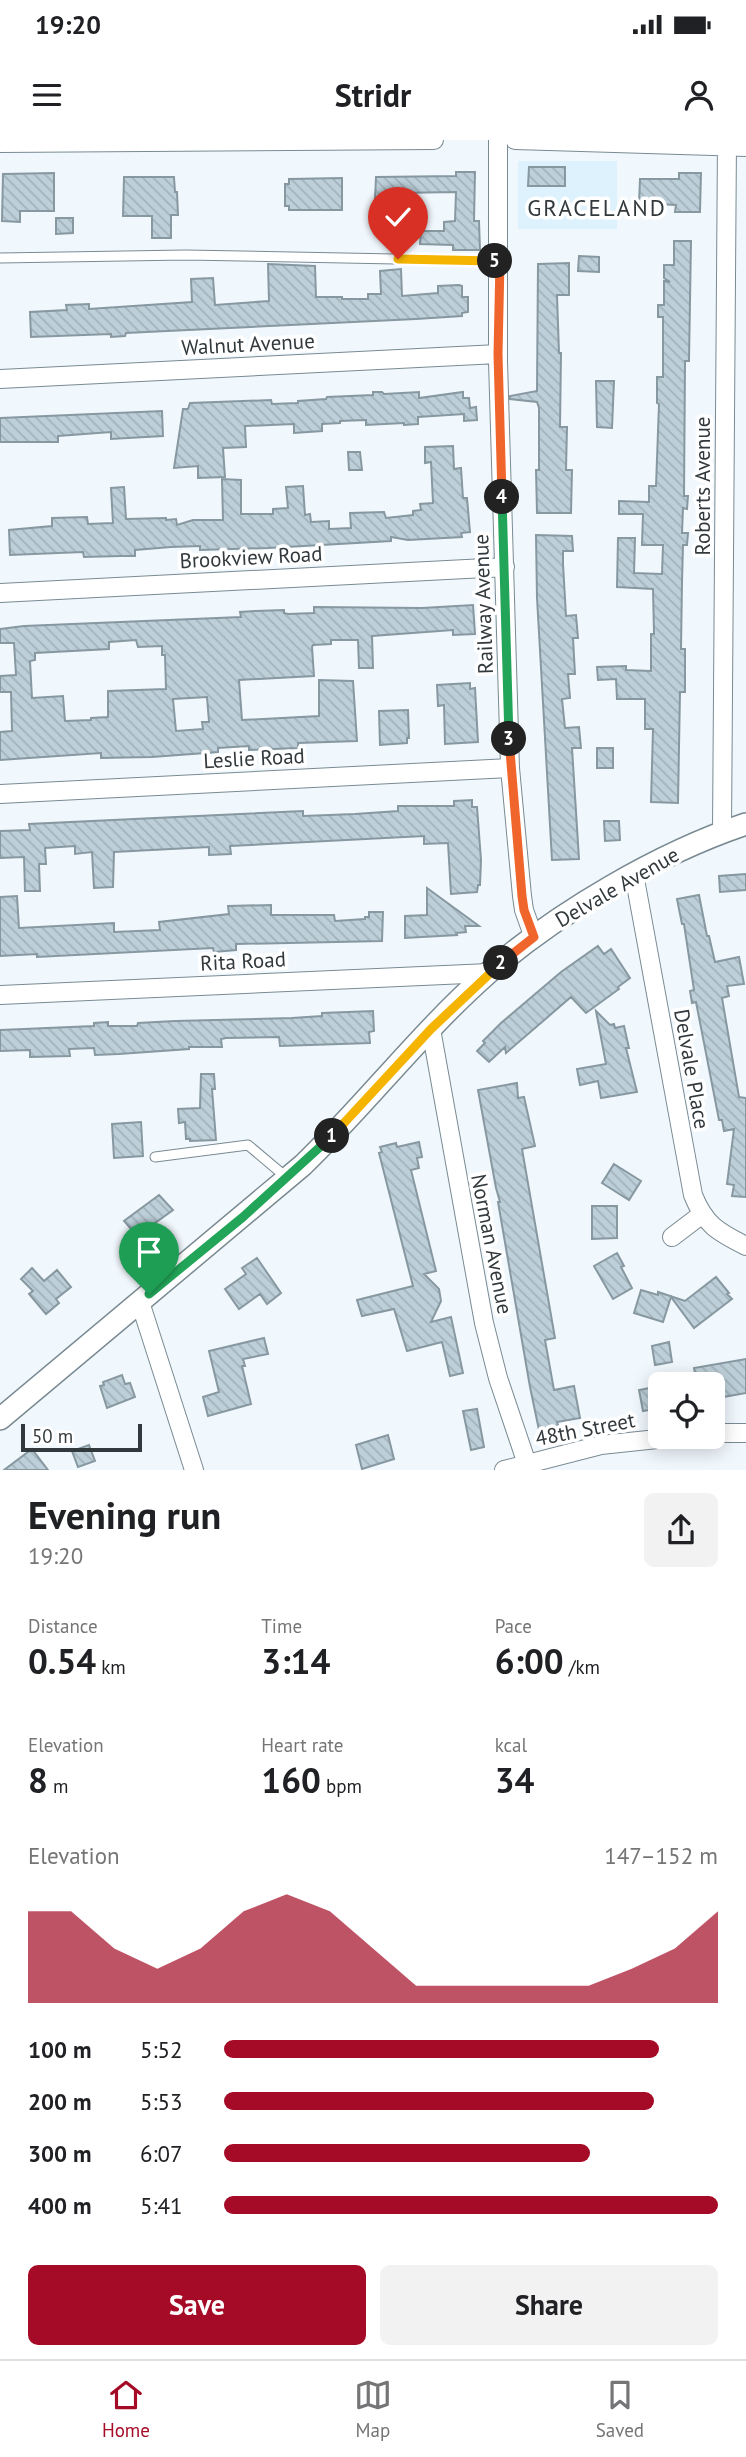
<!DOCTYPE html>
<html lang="en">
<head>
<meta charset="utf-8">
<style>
	:root { --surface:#fff; --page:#f2f2f2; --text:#202124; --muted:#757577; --line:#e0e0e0; --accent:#a50b26 }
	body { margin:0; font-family:"PT Sans",sans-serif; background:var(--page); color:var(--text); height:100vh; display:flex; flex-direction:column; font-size:26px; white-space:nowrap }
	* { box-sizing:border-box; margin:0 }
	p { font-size:23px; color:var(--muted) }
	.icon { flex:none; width:38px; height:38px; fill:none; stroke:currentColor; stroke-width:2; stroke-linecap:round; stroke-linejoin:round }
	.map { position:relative; height:1330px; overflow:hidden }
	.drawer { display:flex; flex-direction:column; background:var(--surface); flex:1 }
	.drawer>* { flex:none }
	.fabs { position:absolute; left:648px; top:1232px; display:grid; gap:14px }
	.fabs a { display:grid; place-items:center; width:77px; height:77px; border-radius:10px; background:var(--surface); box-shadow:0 4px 18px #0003; font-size:35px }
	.scale { position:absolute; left:21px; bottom:18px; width:121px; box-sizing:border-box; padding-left:7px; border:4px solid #32393d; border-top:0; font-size:19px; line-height:24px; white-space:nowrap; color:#32393d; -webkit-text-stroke:5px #fff; paint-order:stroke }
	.pin { position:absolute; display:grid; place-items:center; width:60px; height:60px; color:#fff; margin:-72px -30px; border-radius:50% 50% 50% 0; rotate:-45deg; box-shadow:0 0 7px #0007 }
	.pin .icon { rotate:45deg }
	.km { position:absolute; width:35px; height:35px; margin:-18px; border-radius:50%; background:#222; color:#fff; font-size:19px; line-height:35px; text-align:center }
	.round { display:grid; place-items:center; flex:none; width:74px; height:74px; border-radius:10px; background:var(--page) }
	.summary { display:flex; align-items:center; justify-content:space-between; height:119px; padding:0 28px }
	h1 { font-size:38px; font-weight:800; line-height:52px }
	.figures { display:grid; grid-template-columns:repeat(3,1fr); gap:10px; height:119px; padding:7px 28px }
	.figures div { display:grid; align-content:center }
	.figures b { font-size:35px; font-weight:800 }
	.figures small { font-size:19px; font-weight:400 }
	.figures p { font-size:19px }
	.chart { height:196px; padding:14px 28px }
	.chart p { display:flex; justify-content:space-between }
	.chart svg { width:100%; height:126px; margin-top:7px; fill:var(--accent); opacity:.7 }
	.action { display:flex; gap:14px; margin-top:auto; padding:14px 28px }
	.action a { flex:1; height:80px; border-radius:10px; background:var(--accent); color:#fff; font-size:28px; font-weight:800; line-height:80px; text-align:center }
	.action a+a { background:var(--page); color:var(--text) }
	ul { padding:0 28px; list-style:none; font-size:23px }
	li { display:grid; grid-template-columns:112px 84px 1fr; align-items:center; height:52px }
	li i { height:18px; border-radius:9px; background:var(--accent) }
	.status { display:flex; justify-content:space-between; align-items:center; height:49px; padding:0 35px; background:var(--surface); direction:ltr }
	.status svg { height:19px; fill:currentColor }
	header { display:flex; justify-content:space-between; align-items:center; height:91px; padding:0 28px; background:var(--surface); font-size:32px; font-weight:800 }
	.tabs { display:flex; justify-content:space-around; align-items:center; height:98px; border-top:2px solid var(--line); background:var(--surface); font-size:19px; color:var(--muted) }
	.tabs a { display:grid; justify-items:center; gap:4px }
	.tabs .current { color:var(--accent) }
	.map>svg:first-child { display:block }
</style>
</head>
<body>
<div class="status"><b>19:20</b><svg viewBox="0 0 49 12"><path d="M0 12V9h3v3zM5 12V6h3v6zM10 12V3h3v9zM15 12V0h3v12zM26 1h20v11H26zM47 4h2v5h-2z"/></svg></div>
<header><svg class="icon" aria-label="menu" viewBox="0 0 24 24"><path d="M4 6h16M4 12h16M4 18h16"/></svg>Stridr<svg class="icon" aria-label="person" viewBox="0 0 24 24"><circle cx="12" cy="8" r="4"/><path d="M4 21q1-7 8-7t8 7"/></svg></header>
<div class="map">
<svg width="746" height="1330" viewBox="0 0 746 1330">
	<defs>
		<pattern id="building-back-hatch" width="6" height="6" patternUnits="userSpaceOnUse" patternTransform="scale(1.75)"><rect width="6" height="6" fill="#bdcfd9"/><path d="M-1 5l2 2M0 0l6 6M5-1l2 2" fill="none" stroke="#a3b2bb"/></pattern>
	</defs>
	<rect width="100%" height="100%" fill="#f1f8fd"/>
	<path fill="#ddf2fd" d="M518,21H617V89H518Z"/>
	<path fill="url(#building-back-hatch)" stroke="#8798a1" stroke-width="2" fill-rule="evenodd" d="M529,27H565V46H528Z
		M456,32H475L474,81H479L480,110H453V105L420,104L421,91H444V82L455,81L456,52L398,53V80L374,81L376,37L456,36Z
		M54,33V71H20V82L2,81L3,34Z
		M679,33H701L700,72H675L676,65L639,63L640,39H679Z
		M124,37H174L175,52H177L178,75H171V98H152V76H123Z
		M342,38V70H289V66H285V44H289V39Z
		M56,78H73V93L56,94Z
		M674,101H691L689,221H685L684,356H688L687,369L683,368L682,393H688L687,405H683L682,442L681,509H685V552H680L678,663L651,662L653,589H645V559H617L616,539L598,540L597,527L626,526V530L651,531V494H654L653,449L617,447L618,398H635L634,433L662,434L663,405H642L643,374H619V361L649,362V346H656L659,264L657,263V237H663V177H658V165H664V141L670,142L664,138V125H674Z
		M579,116L599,117V132L578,131Z
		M569,123V155H557L559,213H561L560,287H567L566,330H572L571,373H537L536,330H539V268L537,262L510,259V256L537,251L538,124Z
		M268,124L315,126L316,157H342V159H368V154H381L380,131L401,129L402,156L438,153V146L459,145L462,146V157H468V172L462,173V176L416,179L126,193L125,196L111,197V194L31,197L30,172L67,170L66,165L89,164V169L192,162L191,139L213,138L215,165L269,161Z
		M596,241H614L612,288L597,287Z
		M373,252H382L384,254L419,252V258L463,252V258H469L470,268L476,267L477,280L464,281V274L418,277V284L404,285V283L366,285V280L340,281V283L322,284V291L294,293V284L245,286L246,307L223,308L225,337L198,338V326L174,328L183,269H188L190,263L271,260L272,264L298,263V261L326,259L327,257L373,255Z
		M162,271L163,296L111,299V292L58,296V302H0V278Z
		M453,306L454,329L461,328L463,358H467L470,392L461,393L462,397L408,400L391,397V401L268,408L200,410V406L171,407L135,410V416H121L84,417L83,412L10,415L9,390L52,386V378L87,377L88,384L113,383L111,348L124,347L126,379L166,378V380L176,379L177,385L193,380H223L222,339L241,340V374H273V369L288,368L286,347L303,346L305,375L310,374L311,382L329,381V389L351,388L350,373L384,372L386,378L413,375V371L421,370L420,364L433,363L431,322L425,323V307Z
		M348,312H360L362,330H349Z
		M536,395L572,396L573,411H563V424L566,476L576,475L578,498H573L575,534H568L570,558L562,559L565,588L579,587L581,608H572L579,719L552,720L537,458Z
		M473,465L475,494L453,495V490L372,496L373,528H359L358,500H331V504L313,505L312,507L314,536L239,540L242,580L319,576V540L353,541L357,601L298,603V608L249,610V606L218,608V612L152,617L101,618V613L0,620V592L12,591L11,552H0V536L16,535L14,503H0V489L24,486L241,477L240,472L255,471L284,470V473L288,474L314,473V467L422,468ZM136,500L138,507L162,506V515H165L166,549L108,551V577L91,578V580L65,581L63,556L32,558L30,521L35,520V513L109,509V502ZM207,557L209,582H202L203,589L176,591L173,559Z
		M470,543V549L475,548L478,602L445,604L444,565L438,566L437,545Z
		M408,570L409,598H407V603L380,605L379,571Z
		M597,608H613V628H597Z
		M472,660V667H477L481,720L480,745H478L477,752L451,754L448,703L424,704V696L230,706L231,714L209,715V707L114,712L113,747L94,748L92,712L75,714V706L45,708L46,724H39L40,751H25L24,717L0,718V691L30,690L29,684L303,671V676L355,674L398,671V666H454V661Z
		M604,681H619L620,700L605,701Z
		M746,734V750L720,752L719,736Z
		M427,748L479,786H465L466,792L456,793L457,795L405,798V776L427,775Z
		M699,755L707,796H709L715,822L739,817L744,844L727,846L729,856L722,858L739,957L746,958V1057L732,1056L734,1045L727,1044L734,989L724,991L722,980H719L696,862L692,863L690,851L694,850L684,784H682L677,759Z
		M17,756L19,788L114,783V792L160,790L159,782L229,774L228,766L271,765V775H334L335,781L365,779V777H369V772H383L382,801L236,804V810L214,812L213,808L37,817V814L0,816V757Z
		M598,806L604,814L611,809L630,838L618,847L619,849L586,873L571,857L506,913L505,907L489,922L477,911L485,903L483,901L501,883L561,832Z
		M373,871L374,891L369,892L370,903L280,906L279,897L226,898L221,899L222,907H189V909L119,914L95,915L94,908L69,909L70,916L30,917V910L0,911V890L94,886V883L108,882V886H137L138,883L175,881L292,878L322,876V873Z
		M596,871L610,885L614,884L615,888L624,886L629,908H626L637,952L601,958L598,941L580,945L577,929L606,924Z
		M201,934H214L215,949H212L216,1000L190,1001V999H186L185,982L179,983L178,969L200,968Z
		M517,943L518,958L524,957L535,1006L522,1009L555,1198L545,1200L554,1250L574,1246L580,1278L557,1282L558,1285L553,1287L539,1290L530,1247L498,1062H500L496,1048L478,950Z
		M141,982L143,1016L114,1018L112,984Z
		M419,1002L422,1017L417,1018L419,1028L411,1030L436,1131L424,1134L439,1149L441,1161L431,1182L451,1177L463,1233L450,1236L442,1202L407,1211L394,1169L362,1176L357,1160L413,1146L379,1013L382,1012L380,1007L396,1003L397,1007Z
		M614,1024L641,1041L629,1060L602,1043Z
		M159,1055L173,1070L137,1096L124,1081Z
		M592,1066H617V1098L592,1099Z
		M617,1113L624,1126L621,1127L632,1148L613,1159L594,1126Z
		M257,1118L281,1153L267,1164L260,1154L239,1169L225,1149L246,1134L242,1128Z
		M32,1128L44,1141L57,1130L71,1147L56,1159L59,1163L46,1174L29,1154L33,1151L21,1139Z
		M716,1137L729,1153L727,1154L732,1159L694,1188L671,1157L663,1182L634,1173L641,1150L658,1155V1152L685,1161Z
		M264,1198L268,1214L243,1219L245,1226H242L251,1264L208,1276L203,1257L219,1252L209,1211Z
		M669,1202L672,1222L655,1225L652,1206Z
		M746,1219V1253L712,1259V1244H697L694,1228Z
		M122,1235L125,1244L130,1243L135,1257L107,1268L100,1246L104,1245L103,1242Z
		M660,1246V1268L643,1271L639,1250Z
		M477,1269L484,1307L471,1310L463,1271Z
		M388,1295L394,1319L362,1329L356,1305Z
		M89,1305L95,1321L78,1327L72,1311Z
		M32,1309L48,1330H4Z"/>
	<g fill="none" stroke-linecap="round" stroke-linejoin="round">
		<defs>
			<path id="service" d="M0,118L186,115L498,121
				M155,1017L248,1005L286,1037"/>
			<path id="minor" d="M498,0V221L510,628L522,756L524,770L534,798
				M515,0L746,7
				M0,3L434,0
				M0,239L498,214
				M0,453L505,427
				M0,654L510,628
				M722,692L727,0
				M634,734L693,1055C705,1085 718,1092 746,1106
				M0,855L489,833
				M431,889L484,1183L498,1238L527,1324
				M672,1097L701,1075
				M140,1162L194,1330
				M712,1293H746
				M504,1330L601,1305L676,1297"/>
			<path id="tertiary" d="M0,1279L303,1025C367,963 421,892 488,833C557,773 659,713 746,684"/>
		</defs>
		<use href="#service" stroke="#798a93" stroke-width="11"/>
		<use href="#minor" stroke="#798a93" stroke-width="20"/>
		<use href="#tertiary" stroke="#798a93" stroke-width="24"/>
		<use href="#service" stroke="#fff" stroke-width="9"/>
		<use href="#minor" stroke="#fff" stroke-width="18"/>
		<use href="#tertiary" stroke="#fff" stroke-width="21"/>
	</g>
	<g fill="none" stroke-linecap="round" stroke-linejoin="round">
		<defs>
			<path id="split-1" d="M149,1154L243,1077L332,996"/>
			<path id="split-2" d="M332,996L431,889L501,823"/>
			<path id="split-3" d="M501,823L534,797L524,770L522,756L509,599"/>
			<path id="split-4" d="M502,357L509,599"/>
			<path id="split-5" d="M495,121H500L498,214L502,357"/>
			<path id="split-6" d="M398,119L495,121"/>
		</defs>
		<use href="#split-1" stroke="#fff" stroke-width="14"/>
		<use href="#split-2" stroke="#fff" stroke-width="14"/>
		<use href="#split-3" stroke="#fff" stroke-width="14"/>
		<use href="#split-4" stroke="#fff" stroke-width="14"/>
		<use href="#split-5" stroke="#fff" stroke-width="14"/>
		<use href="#split-6" stroke="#fff" stroke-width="14"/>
		<use href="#split-1" stroke="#22a559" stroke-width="9"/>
		<use href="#split-2" stroke="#f5b400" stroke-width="9"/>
		<use href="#split-3" stroke="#f0652b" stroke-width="9"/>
		<use href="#split-4" stroke="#22a559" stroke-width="9"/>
		<use href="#split-5" stroke="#f0652b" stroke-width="9"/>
		<use href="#split-6" stroke="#f5b400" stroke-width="9"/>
	</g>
	<g text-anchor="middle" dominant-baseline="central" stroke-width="7" stroke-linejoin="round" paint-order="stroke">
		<g font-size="21" fill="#32393d" stroke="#fff">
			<text transform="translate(248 204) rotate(-3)">Walnut Avenue</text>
			<text transform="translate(702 346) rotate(-90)">Roberts Avenue</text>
			<text transform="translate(251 417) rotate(-3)">Brookview Road</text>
			<text transform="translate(483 464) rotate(-92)">Railway Avenue</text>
			<text transform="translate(254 618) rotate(-3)">Leslie Road</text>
			<text transform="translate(617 747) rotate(-30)">Delvale Avenue</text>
			<text transform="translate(243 821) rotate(-3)">Rita Road</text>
			<text transform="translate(692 929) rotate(80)">Delvale Place</text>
			<text transform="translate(492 1104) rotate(79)">Norman Avenue</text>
			<text transform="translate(585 1289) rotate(-11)">48th Street</text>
		</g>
		<g font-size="23" letter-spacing="2" fill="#32393d" stroke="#fff">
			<text x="597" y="67">GRACELAND</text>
		</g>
	</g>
</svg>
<div class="fabs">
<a><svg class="icon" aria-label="locate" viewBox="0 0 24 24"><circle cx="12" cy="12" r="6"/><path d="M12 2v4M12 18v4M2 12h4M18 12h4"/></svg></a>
</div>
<div class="scale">50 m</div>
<div class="pin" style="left:149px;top:1154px;background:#1e9e55"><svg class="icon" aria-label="arrive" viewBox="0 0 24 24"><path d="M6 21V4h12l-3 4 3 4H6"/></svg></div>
<div class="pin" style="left:398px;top:119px;background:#d93025"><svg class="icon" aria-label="check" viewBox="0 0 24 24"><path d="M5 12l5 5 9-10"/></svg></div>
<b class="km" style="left:332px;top:996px">1</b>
<b class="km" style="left:501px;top:823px">2</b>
<b class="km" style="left:509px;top:599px">3</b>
<b class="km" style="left:502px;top:357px">4</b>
<b class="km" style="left:495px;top:121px">5</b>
</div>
<section class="drawer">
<div class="summary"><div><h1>Evening run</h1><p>19:20</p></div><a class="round"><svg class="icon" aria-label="share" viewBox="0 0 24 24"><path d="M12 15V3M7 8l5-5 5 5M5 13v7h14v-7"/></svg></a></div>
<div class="figures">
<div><p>Distance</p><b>0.54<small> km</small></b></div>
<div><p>Time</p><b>3:14</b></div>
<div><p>Pace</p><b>6:00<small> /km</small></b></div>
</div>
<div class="figures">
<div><p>Elevation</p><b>8<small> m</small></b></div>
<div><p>Heart rate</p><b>160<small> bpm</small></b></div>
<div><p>kcal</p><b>34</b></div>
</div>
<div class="chart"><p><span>Elevation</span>147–152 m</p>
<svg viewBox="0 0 160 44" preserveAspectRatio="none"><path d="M0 44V12L10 12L20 25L30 32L40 25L50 12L60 6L70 12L80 25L90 38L100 38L110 38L120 38L130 38L140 32L150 25L160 12V44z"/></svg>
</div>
<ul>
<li><b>100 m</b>5:52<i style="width:88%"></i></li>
<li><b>200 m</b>5:53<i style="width:87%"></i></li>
<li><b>300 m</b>6:07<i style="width:74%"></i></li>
<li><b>400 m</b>5:41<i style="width:100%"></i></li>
</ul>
<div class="action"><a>Save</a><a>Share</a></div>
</section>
<nav class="tabs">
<a class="current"><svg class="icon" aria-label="home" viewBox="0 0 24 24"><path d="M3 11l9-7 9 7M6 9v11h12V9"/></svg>Home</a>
<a><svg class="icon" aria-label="map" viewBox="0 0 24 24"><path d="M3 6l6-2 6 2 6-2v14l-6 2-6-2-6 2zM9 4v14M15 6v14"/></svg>Map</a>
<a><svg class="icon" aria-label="saved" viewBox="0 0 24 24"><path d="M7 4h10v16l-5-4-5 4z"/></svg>Saved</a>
</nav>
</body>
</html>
